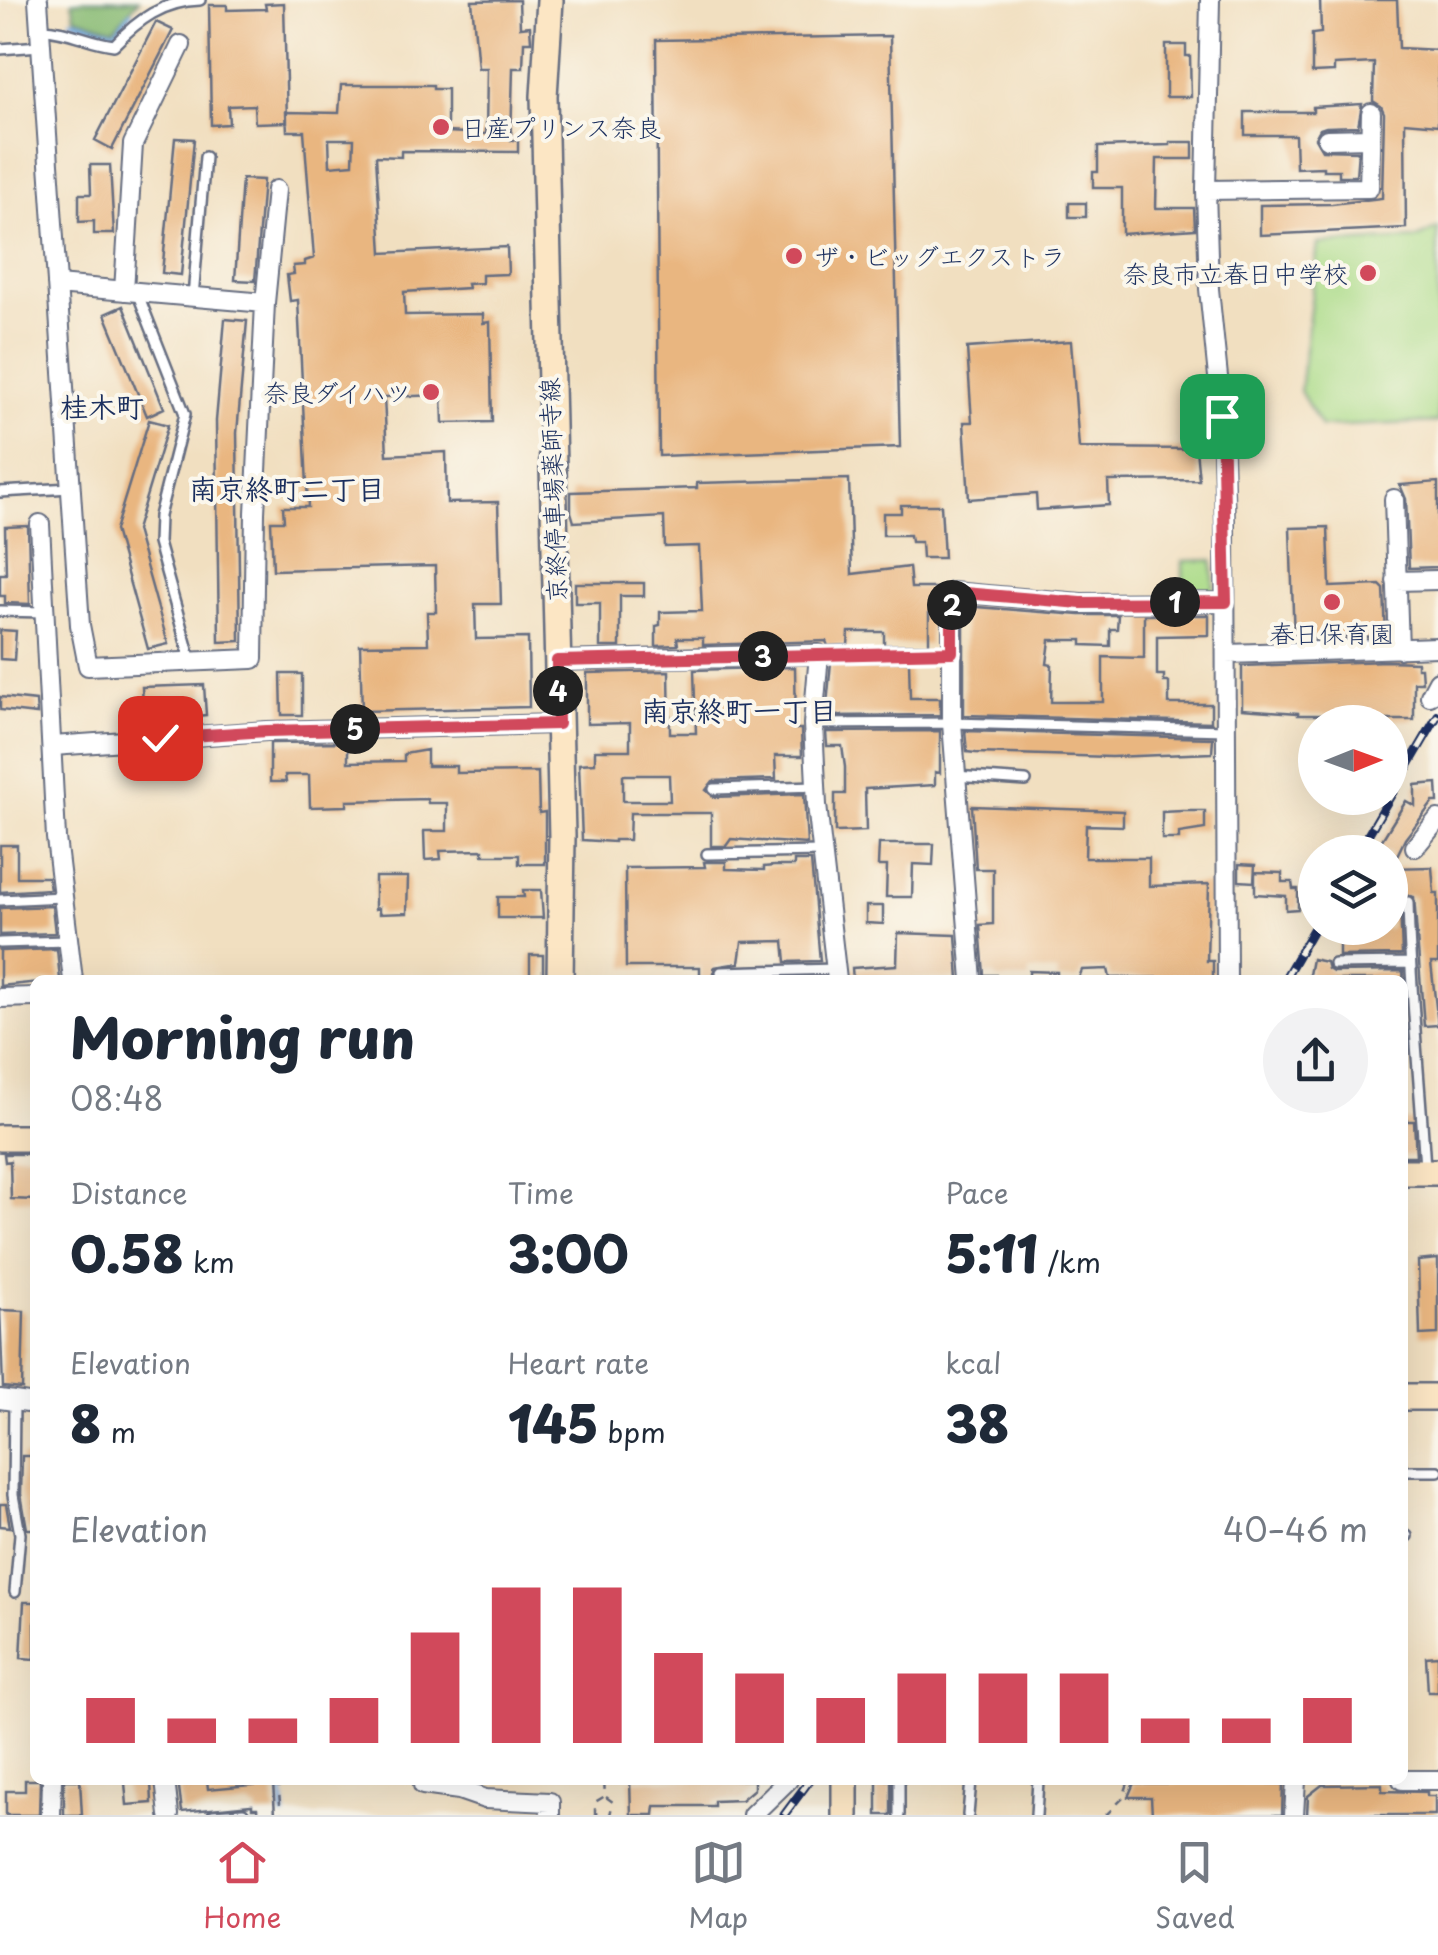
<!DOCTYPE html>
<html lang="en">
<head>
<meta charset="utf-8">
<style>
	:root { --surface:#fff; --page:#f2f2f3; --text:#1f2937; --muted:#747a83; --line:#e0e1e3; --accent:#d1495b }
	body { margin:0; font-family:"Playpen Sans","Klee One",sans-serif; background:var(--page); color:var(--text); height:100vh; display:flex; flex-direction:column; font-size:38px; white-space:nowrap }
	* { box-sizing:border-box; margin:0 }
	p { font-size:32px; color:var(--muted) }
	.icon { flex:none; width:55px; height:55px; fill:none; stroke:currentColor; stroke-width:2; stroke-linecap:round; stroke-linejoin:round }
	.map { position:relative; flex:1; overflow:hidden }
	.panel { position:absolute; left:30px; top:975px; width:1378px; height:810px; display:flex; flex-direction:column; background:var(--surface); border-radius:15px; box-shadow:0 10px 40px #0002 }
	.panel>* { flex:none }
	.needle { width:65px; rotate:89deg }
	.fabs { position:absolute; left:1298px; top:705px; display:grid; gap:20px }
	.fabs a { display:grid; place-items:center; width:110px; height:110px; border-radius:50%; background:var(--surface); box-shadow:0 10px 40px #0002; font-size:50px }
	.pin { position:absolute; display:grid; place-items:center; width:85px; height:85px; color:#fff; margin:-42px; border-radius:20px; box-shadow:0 5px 15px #0006 }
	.km { position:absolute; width:50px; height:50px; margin:-25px; border-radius:50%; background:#222; color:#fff; font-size:28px; line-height:50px; text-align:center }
	.round { display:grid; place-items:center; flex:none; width:105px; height:105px; border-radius:52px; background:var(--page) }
	.overview { display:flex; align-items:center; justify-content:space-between; height:170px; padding:0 40px }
	h1 { font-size:55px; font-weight:800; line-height:75px }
	.metrics { display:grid; grid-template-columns:repeat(3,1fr); gap:15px; height:170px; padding:10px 40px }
	.metrics div { display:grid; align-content:center }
	.metrics b { font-size:50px; font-weight:800 }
	.metrics small { font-size:28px; font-weight:400 }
	.metrics p { font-size:28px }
	.chart { height:280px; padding:20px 40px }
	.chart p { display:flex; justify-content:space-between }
	.chart svg { width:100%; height:180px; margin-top:10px; stroke:var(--accent); stroke-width:6 }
	.dock { display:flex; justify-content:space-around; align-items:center; height:140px; border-top:2px solid var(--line); background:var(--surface); font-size:28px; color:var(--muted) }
	.dock a { display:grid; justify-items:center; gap:5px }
	.dock .selected { color:var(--accent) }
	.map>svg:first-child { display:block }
</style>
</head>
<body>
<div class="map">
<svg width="1438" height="1815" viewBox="0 0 1438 1815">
	<rect width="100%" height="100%" fill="#fbf7ec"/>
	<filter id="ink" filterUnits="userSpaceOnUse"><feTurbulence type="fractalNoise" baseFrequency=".01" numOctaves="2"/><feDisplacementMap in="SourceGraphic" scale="20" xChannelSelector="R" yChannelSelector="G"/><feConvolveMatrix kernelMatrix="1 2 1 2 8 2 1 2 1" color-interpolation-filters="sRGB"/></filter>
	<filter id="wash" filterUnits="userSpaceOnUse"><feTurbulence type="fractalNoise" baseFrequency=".0048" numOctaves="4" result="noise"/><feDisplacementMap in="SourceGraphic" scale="40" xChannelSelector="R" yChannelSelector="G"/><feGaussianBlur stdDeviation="2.25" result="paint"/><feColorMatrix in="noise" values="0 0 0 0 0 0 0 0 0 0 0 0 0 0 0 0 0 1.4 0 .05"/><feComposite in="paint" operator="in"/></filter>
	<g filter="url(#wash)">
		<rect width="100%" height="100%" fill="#f1dfc0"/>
		<path fill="#acdb89" stroke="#648574" stroke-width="2.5" d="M1438,228V422L1321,427L1300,391L1318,244L1415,239Z
			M1213,560L1214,602H1183V561Z"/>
		<path fill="#89bb75" stroke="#52756a" stroke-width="2.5" d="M82,0H139L114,29L75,17L72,1Z"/>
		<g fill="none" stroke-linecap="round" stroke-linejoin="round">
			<path stroke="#74ace3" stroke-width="5" d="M72,20L111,32H117L131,13
				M281,1780L284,1815"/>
		</g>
		<g id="blocks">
			<path fill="#e9b680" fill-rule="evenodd" d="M519,0L520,27L530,26L531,42H524L523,68H513L511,140H518V152L401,151V157L376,156L382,253L507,247L508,274L482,275V283L467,284L468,288L404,292L405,315L483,314V323L490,322L492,422L443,423L442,395L384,397L387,455L446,452L447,503L498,502L501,604H475L476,639L528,638L529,707L362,711L360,645L428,644L427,612H436L435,566L273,570L271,521H284L283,507H308L298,300L290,301L287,275L294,274L293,266L305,265V261L314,258L304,131H287L286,112L339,113L341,85H433V89H447V132L486,134L487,68H478L472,1ZM329,139H354L353,164L330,166Z
				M1320,0H1397L1399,48L1438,50V125L1405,122L1406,228L1260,235V205L1332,204L1382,198L1384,113L1381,106L1373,101L1374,63L1334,65V72L1312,73V34L1321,33Z
				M284,3L287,122L255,123L254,105L228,106L229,124L211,125L209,5H227V10L266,9L265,4Z
				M156,22L173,30L112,149L95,140Z
				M890,36L900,447L659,456L656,40Z
				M1166,45H1186V56H1190L1191,97H1166Z
				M1362,104L1358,126L1326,127L1320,129L1315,138L1322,150L1358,151L1356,176H1339V170H1323V167L1296,168L1295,135H1245V112H1313V107Z
				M175,138L194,139L181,275L162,273Z
				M1170,142H1193V159H1157L1156,208H1194L1195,229L1122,234V188H1093V172H1098V147L1170,145Z
				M90,165H110L114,234H94V221L79,222V194H91Z
				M242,179L263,180L255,281L235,280Z
				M1069,203H1086V217H1069Z
				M123,306L164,408L147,416L105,314Z
				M225,319L247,321L237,433L240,641L219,642L216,421Z
				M1071,341L1079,448L1196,449L1199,480L1108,481L1109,505L1037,510L1036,494L969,499L964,422H972L967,348Z
				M149,420L168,425L136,530L168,644L148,649L115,530Z
				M849,479L852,574L909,567L911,588H941L940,601H929V644L884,645V632H849L848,645L828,646L826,641L703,645V638H677L678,645L656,646V626L660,625V612L702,611L699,546L665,547L664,517L574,522L571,512V492L697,488V483Z
				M1438,482V567L1409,568L1406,499L1400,485Z
				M901,505H941L944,558H922L921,542H911L910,535H883V513H901Z
				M28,526L30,604L5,603V596H0V574H6L5,527Z
				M1328,527L1330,587L1380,585L1384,589L1386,636L1294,639L1290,528Z
				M575,583H644V596H620V647H600V603H575Z
				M964,606L1080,615H1118L1117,629H1110V646L1082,645V640H1050L1047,664L1052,665L1051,702H1103V657L1144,658V615H1209V635L1157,636V675H1164V682H1169V704H1211V722L964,715Z
				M0,630L16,631L14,660L0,659Z
				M909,661L910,698H940V715L826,716L831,662Z
				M1386,661L1417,662V668H1421L1422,682H1414V720H1359V715H1298V713L1242,709V666Z
				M795,667L796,729H801L802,756H775L776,779L713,781L706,790L714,797L804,794L807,844L731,839L726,846H711V813H630L629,840H614V842L582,840L579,764L595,763V750H630V723L587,724V673L669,671L670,733H696L694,670ZM623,775H669L670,801H623Z
				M281,674H302V715H282Z
				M204,685L206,715L144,721L142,687Z
				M0,697L36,701L37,714L0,710Z
				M940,731V773L935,772V785L865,789L866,831L835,832V794H845V767L842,746H827L826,732Z
				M965,731L1213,738L1212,753L1111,757L976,753L967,752Z
				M348,742V762L404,761V754L427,750V766H456V773L538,772L539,813L545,812V864H519V855H483V850L440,851L441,859L425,860L424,831H447V803H428L427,799L347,801V806L310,807L309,775H285L286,782H270V743Z
				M1437,783L1438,802H1433L1405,839L1391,868L1432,867L1434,893H1438V963H1431L1438,1025L1424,1026L1414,897L1405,895L1400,901L1402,955L1339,956V941H1359V928H1390V852H1383L1380,843L1406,801L1415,806V785Z
				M972,806L1123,811V826L1086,825L1085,858H1149V886L1209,884L1207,961H1213V977L1110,978L1108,969L1082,970L1078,980H1057V972L1029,971V979H996V975H984L980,925L993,924V869H976Z
				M1183,811H1205V829L1179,833V839H1162V812Z
				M879,844H934L933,865L913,864L912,897H886L887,866H878Z
				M0,845H17V877H48L50,889L0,892Z
				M794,861H811L820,961L786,962L784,941L742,942L739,963L714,967V975L720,980H700V967H626L625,868L705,867L704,862H726V869L764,870V867L774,866H794Z
				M1239,864L1255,865L1254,882L1239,881Z
				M1255,872L1282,873V882H1292L1293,889H1298V909L1286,910V896L1255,894Z
				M375,877H408L407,913L379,914V908L375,909Z
				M523,890H541L543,918H498V897H524Z
				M52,906L55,933L0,935V908Z
				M866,906H883V924L866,923Z
				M898,933L956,935L959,980H853L852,968L897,965Z
				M57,949L60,980L0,986V951Z
				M530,955H543V980H530Z
				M1312,959L1326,962L1328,969L1333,972L1403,971L1405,1007H1402V980H1308Z
				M1402,1121H1414L1416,1156H1402Z
				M4,1154H35V1200L11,1199L10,1161L5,1162Z
				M1438,1259V1334L1420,1335L1418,1261Z
				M0,1310L24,1311L22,1389L3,1387Z
				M22,1456H35V1529H27L21,1494Z
				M0,1504H6L10,1527L0,1526Z
				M24,1602H35V1659L21,1658Z
				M1438,1656V1692H1428L1426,1657Z
				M25,1780H40L39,1815H6V1791H25Z
				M64,1780H80L82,1815H64Z
				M178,1780H207L208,1789L273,1783L275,1814L258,1815L257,1808H252V1805L182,1812Z
				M630,1780H754V1789L741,1800L714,1801V1806H655L654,1815H631Z
				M877,1780H891V1815H877Z
				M151,1781L152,1803L127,1805L125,1783Z
				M1134,1783L1283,1784L1282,1815H1152L1151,1797H1128Z
				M1382,1784V1791L1427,1792V1796H1435V1815H1307L1308,1796L1322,1785Z"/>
		</g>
	</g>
	<g filter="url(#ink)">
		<use href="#blocks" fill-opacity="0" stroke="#666d80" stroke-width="2.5"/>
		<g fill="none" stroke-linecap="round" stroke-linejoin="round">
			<defs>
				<path id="lane" d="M41,29C67,29 88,42 114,45C138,20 163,1 200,0
					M0,49L40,46
					M137,292L185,414L159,516L158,543L191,661
					M193,297L205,157
					M0,492L71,488
					M0,611L44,612
					M820,654L952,652
					M814,724L952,723L1226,730
					M955,776L1026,781
					M714,789L816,786
					M707,854L822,852
					M0,900L62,897
					M1408,902C1410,991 1420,1080 1425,1169
					M0,943L67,941
					M1334,964L1410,963
					M721,972L836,969
					M14,1402L13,1495L20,1534L15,1592
					M1402,1471H1438
					M1402,1536H1407
					M899,1780V1815
					M213,1815L243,1813
					M968,1815L971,1780
					M1036,1815L1038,1780"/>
				<path id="street" d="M38,0L80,625L88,666L253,659L255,513L265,303L57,285
					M1210,0L1206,190L1209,289L1222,416L1225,524L1227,980
					M1327,139L1370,138
					M1206,190L1369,188L1371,113
					M124,291L133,144L181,45
					M265,303L276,190
					M1394,499L1399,649
					M40,524L56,838L73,980
					M1396,581L1438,580
					M1227,654L1438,647
					M557,661L819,654L813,724L817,805L837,980
					M1430,696L1438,681
					M53,746L267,731L559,724
					M1415,847L1438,819
					M972,980L952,723V592L1081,603L1225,602
					M0,998L35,997
					M0,1399L35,1404
					M165,1780L169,1815
					M423,1780V1785L459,1790L485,1799L550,1802V1815
					M1402,1780H1438
					M51,1815L52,1780
					M752,1815L788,1780
					M1294,1815L1296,1780"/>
				<path id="secondary" d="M550,0L544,96L562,836L560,980
					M0,1138H35
					M1402,1172H1438
					M1402,1397H1438
					M845,1815V1780"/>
			</defs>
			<use href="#lane" stroke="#666d80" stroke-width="14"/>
			<use href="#street" stroke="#666d80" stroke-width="22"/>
			<use href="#secondary" stroke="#666d80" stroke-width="30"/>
			<path stroke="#666d80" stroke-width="2.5" stroke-dasharray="8 8" stroke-linecap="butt" d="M278,1780L281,1815
				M606,1797L613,1802L610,1815
				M598,1815L595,1812V1802L605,1796L604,1780
				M1106,1815L1123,1798L1129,1780"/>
			<use href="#lane" stroke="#fff" stroke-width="9"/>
			<use href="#street" stroke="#fff" stroke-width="18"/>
			<use href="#secondary" stroke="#fce6c4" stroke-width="25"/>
			<defs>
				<path id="rail" d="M1358,852L1438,715
					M1284,980L1315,926
					M784,1815L810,1780"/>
			</defs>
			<use href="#rail" stroke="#1b2f5e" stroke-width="9"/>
			<use href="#rail" stroke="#fbf7ec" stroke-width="5" stroke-dasharray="15" stroke-linecap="butt"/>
		</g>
	</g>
	<g fill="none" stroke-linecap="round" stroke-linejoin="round" filter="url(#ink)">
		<defs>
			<path id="route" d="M160,738L267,731L558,724L557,661L952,652V592L1081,603L1226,602L1222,416"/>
		</defs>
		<use href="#route" stroke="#fff" stroke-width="20"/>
		<use href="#route" stroke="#d1495b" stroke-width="12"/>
	</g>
	<g fill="#d1495b" stroke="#fbf7ec" stroke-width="4">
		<circle cx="441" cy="127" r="10"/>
		<circle cx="794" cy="256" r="10"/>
		<circle cx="1368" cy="273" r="10"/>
		<circle cx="431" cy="392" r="10"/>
		<circle cx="1332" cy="602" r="10"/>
	</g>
	<g text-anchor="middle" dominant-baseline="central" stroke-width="8" stroke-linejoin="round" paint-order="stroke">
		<g font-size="25" fill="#1b2f5e" stroke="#fbf7ec" text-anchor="start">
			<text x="461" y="127">日産プリンス奈良</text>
			<text x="814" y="256">ザ・ビッグエクストラ</text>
			<text x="1348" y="273" text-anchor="end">奈良市立春日中学校</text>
			<text x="411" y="392" text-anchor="end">奈良ダイハツ</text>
			<text x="1332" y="633" text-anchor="middle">春日保育園</text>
		</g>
		<g font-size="25" fill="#1b2f5e" stroke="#fbf7ec">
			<text transform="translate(552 490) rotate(-92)">京終停車場薬師寺線</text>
		</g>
		<g font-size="28" font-weight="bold" fill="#1b2f5e" stroke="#fbf7ec">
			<text x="102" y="405">桂木町</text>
			<text x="287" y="487">南京終町二丁目</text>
			<text x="739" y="709">南京終町一丁目</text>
		</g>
	</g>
</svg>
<div class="fabs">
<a><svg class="needle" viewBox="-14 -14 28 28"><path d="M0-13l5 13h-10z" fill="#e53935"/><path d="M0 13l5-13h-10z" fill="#747a83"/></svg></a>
<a><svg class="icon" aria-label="layers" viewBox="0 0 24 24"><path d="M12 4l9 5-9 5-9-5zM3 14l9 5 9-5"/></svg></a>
</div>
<div class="pin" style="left:1222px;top:416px;background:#1e9e55"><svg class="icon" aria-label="arrive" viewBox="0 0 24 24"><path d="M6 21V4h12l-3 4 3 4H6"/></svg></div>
<div class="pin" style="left:160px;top:738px;background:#d93025"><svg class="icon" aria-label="check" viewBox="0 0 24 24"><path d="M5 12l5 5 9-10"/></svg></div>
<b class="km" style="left:1175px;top:602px">1</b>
<b class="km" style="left:952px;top:605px">2</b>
<b class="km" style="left:763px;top:656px">3</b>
<b class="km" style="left:558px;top:691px">4</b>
<b class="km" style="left:355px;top:729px">5</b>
<section class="panel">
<div class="overview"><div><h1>Morning run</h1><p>08:48</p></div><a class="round"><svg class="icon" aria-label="share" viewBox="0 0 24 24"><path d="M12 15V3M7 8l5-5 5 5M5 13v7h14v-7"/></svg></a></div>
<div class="metrics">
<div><p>Distance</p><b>0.58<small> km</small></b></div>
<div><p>Time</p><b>3:00</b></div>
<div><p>Pace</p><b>5:11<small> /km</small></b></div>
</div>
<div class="metrics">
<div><p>Elevation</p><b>8<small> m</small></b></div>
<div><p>Heart rate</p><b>145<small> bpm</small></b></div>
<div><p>kcal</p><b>38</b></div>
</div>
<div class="chart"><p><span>Elevation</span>40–46 m</p>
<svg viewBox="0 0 160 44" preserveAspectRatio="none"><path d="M5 44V33M15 44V38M25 44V38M35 44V33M45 44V17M55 44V6M65 44V6M75 44V22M85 44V27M95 44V33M105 44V27M115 44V27M125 44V27M135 44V38M145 44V38M155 44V33"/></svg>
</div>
</section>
</div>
<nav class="dock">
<a class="selected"><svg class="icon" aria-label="home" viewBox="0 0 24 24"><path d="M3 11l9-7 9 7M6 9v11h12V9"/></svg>Home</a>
<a><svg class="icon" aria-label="map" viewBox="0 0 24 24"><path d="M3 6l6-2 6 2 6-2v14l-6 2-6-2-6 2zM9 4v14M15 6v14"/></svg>Map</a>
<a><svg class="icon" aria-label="saved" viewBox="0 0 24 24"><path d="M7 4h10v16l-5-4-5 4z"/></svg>Saved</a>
</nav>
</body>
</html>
